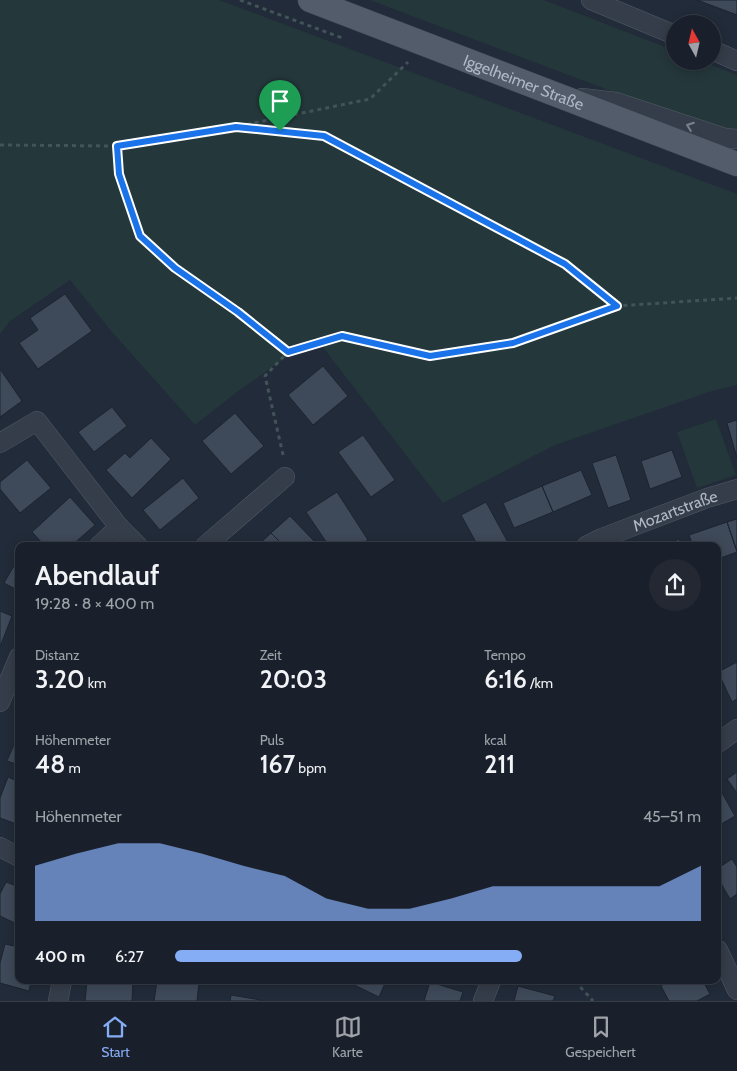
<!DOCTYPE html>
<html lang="de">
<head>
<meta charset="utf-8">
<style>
	:root { --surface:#1a202b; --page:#232833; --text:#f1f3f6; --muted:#9fa3a9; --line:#383e47; --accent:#85adf6 }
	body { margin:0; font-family:Cabin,sans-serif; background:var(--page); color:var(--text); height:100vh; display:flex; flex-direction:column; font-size:19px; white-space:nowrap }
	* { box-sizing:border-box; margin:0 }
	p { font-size:16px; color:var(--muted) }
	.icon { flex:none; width:28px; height:28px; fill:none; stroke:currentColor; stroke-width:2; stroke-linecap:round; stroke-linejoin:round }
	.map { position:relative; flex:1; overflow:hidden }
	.drawer { position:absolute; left:15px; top:542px; width:706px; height:442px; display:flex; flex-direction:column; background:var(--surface); border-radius:10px; box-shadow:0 2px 12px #0003,0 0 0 1px var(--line) }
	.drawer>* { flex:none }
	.needle { width:32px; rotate:352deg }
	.fabs { position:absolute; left:666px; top:15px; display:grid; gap:10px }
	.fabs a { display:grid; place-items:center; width:55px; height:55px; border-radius:50%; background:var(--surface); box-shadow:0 2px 12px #0003,0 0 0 1px var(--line); font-size:25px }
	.pin { position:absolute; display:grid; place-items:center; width:42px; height:42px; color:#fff; margin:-51px -21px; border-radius:50% 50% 50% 0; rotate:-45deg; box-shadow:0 0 5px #0007 }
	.pin .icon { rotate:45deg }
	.round { display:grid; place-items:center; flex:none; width:52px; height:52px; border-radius:26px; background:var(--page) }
	.head { display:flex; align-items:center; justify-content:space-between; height:85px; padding:0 20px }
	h1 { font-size:28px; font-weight:600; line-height:38px }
	.stats { display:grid; grid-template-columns:repeat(3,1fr); gap:8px; height:85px; padding:5px 20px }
	.stats div { display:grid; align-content:center }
	.stats b { font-size:25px; font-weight:600 }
	.stats small { font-size:14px; font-weight:400 }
	.stats p { font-size:14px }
	.chart { height:140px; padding:10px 20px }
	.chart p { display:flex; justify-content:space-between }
	.chart svg { width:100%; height:90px; margin-top:5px; fill:var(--accent); opacity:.7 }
	ul { padding:0 20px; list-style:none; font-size:16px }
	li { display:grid; grid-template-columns:80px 60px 1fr; align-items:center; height:38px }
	li i { height:12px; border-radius:6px; background:var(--accent) }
	.tab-bar { display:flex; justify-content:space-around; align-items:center; height:70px; border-top:1px solid var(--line); background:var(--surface); font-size:14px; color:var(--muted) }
	.tab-bar a { display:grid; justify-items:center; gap:2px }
	.tab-bar .active { color:var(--accent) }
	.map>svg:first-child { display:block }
</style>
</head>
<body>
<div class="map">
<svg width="737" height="1001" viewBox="0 0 737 1001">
	<rect width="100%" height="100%" fill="#222b39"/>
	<path fill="#24373a" d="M0,0H219L737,194V385L709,392L555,445L443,503L315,337L237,392L195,425L112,332L70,280L10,321L0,334Z
		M370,0H544L675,51V61H701L737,75V131L706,127Z
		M716,419L736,475L697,488L677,432Z"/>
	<path fill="#3e4959" stroke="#1d2430" d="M697,0H737V15Z
		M65,294L92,331L38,369L19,343L38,330L30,318Z
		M323,366L348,396L313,425L288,395Z
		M0,369L22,401L0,417Z
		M112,407L127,426L94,452L78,432Z
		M235,413L264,446L231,474L202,441Z
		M737,420V458L727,423Z
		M363,435L395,480L371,497L338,452Z
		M151,438L171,459L132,498L106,470L125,453L130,458Z
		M672,450L682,477L650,489L641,461Z
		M616,455L631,500L608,508L592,463Z
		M27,460L51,488L20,513L0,489V482Z
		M581,470L592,495L553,512L542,486Z
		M183,478L199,498L160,530L143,510Z
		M542,486L553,512L514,528L503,503Z
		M337,492L368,540L358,546H329L306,512Z
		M70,497L95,525L71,546H45L32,532Z
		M486,502L510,546H478L461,515Z
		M290,516L314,541L308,546H284L271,533Z
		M737,519V551L727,522Z
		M727,522L737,552L718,559V546H693L689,535Z
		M271,533L284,546H257Z
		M679,539L683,546H662Z
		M19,557V591L4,583Z
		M0,611L12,616L0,647Z
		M737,662V699L732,702L718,672Z
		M19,733V765L7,761Z
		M737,772V793L727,779Z
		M8,777L19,782V825L0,818V798Z
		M721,791L735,816L718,826V794Z
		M732,859L737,867V894L730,899L718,878V868Z
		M6,882L19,887V925L0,916V894Z
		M5,944L19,947V981H31L29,991L0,983V963Z
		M87,981H133L132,1001H85Z
		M157,981L199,983L197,1001H154Z
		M346,981H386L379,997Z
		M669,981H703L710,994L697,1001H669L661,986Z
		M430,982L463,992L460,1001H424Z
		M518,986L555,996L553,1001H514Z
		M231,995L261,1000V1001H230Z"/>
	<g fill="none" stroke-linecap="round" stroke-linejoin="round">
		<defs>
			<g id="minor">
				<path d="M591,0L675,35"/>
				<path d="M712,50L737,61"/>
				<path d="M582,98L616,102L725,138L737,139"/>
				<path d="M0,443L37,421L119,527L138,546"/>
				<path d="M99,546L119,527"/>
				<path d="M205,546L285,477"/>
				<path id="s1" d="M586,546L602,538L707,498L737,489"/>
				<path d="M0,702L19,657"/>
				<path d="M718,743L737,729"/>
				<path d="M0,847L19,857"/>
				<path d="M718,950L737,990"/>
				<path d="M58,1001L62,981"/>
				<path d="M483,1001L491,981"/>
			</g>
			<g id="major">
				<path id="s2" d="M310,0L737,164"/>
			</g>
		</defs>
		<use href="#minor" stroke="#535b67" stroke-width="20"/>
		<use href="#major" stroke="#3f4653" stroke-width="25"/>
		<path stroke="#415458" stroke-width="3" stroke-dasharray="4 4" stroke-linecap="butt" d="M240,0L345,39
			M239,126L370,99L408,62
			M0,145L117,146L236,127L324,136L565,264L617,306L737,298
			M117,146L119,174L140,236L175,267L238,312L288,352L265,376L284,459
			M288,352L342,336L430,356L513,343L617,306
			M575,981L593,1001"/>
		<use href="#minor" stroke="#353d4a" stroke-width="19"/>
		<use href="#major" stroke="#535c6a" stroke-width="24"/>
	</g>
	<defs><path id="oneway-chevron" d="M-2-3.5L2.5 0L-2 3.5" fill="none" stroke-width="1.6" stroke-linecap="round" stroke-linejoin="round" transform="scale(1.25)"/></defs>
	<use stroke="#79818e" href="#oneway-chevron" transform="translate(690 126) rotate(-160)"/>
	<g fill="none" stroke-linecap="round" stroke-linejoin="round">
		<defs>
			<path id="route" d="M236,127L324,136L565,264L617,306L513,343L430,356L342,336L288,352L238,312L175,268L140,236L119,174L117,146Z"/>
		</defs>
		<use href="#route" stroke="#fff" stroke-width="10"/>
		<use href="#route" stroke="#1a73e8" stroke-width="6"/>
	</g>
	<g text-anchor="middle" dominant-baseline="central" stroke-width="4" stroke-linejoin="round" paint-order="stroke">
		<g font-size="16" fill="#b0b8c6" stroke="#1b222e">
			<text stroke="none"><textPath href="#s2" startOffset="229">Iggelheimer Straße</textPath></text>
			<text stroke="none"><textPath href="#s1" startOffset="96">Mozartstraße</textPath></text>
		</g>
	</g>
</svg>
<div class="fabs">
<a><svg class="needle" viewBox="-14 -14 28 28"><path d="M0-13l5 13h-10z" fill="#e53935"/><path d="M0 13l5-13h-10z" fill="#9fa3a9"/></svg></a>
</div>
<div class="pin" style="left:280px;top:131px;background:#1e9e55"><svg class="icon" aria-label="arrive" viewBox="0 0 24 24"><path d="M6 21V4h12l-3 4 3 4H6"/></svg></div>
<section class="drawer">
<div class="head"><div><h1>Abendlauf</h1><p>19:28 · 8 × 400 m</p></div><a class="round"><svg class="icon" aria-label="share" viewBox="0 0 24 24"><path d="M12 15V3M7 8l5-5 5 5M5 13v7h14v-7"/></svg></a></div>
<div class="stats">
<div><p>Distanz</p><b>3.20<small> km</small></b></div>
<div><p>Zeit</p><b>20:03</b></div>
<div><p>Tempo</p><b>6:16<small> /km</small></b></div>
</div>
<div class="stats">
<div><p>Höhenmeter</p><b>48<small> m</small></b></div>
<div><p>Puls</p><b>167<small> bpm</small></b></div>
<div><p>kcal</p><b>211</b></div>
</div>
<div class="chart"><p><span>Höhenmeter</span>45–51 m</p>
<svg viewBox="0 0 160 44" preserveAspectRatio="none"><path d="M0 44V17L10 11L20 6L30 6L40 11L50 17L60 22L70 33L80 38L90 38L100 33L110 27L120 27L130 27L140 27L150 27L160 17V44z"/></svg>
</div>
<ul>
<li><b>400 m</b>6:27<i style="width:66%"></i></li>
</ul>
</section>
</div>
<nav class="tab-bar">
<a class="active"><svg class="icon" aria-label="home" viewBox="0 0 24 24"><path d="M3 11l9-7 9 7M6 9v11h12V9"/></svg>Start</a>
<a><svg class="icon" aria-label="map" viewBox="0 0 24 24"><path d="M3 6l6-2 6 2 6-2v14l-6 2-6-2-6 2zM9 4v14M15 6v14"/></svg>Karte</a>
<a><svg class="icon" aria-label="saved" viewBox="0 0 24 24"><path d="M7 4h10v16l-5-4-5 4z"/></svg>Gespeichert</a>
</nav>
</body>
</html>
